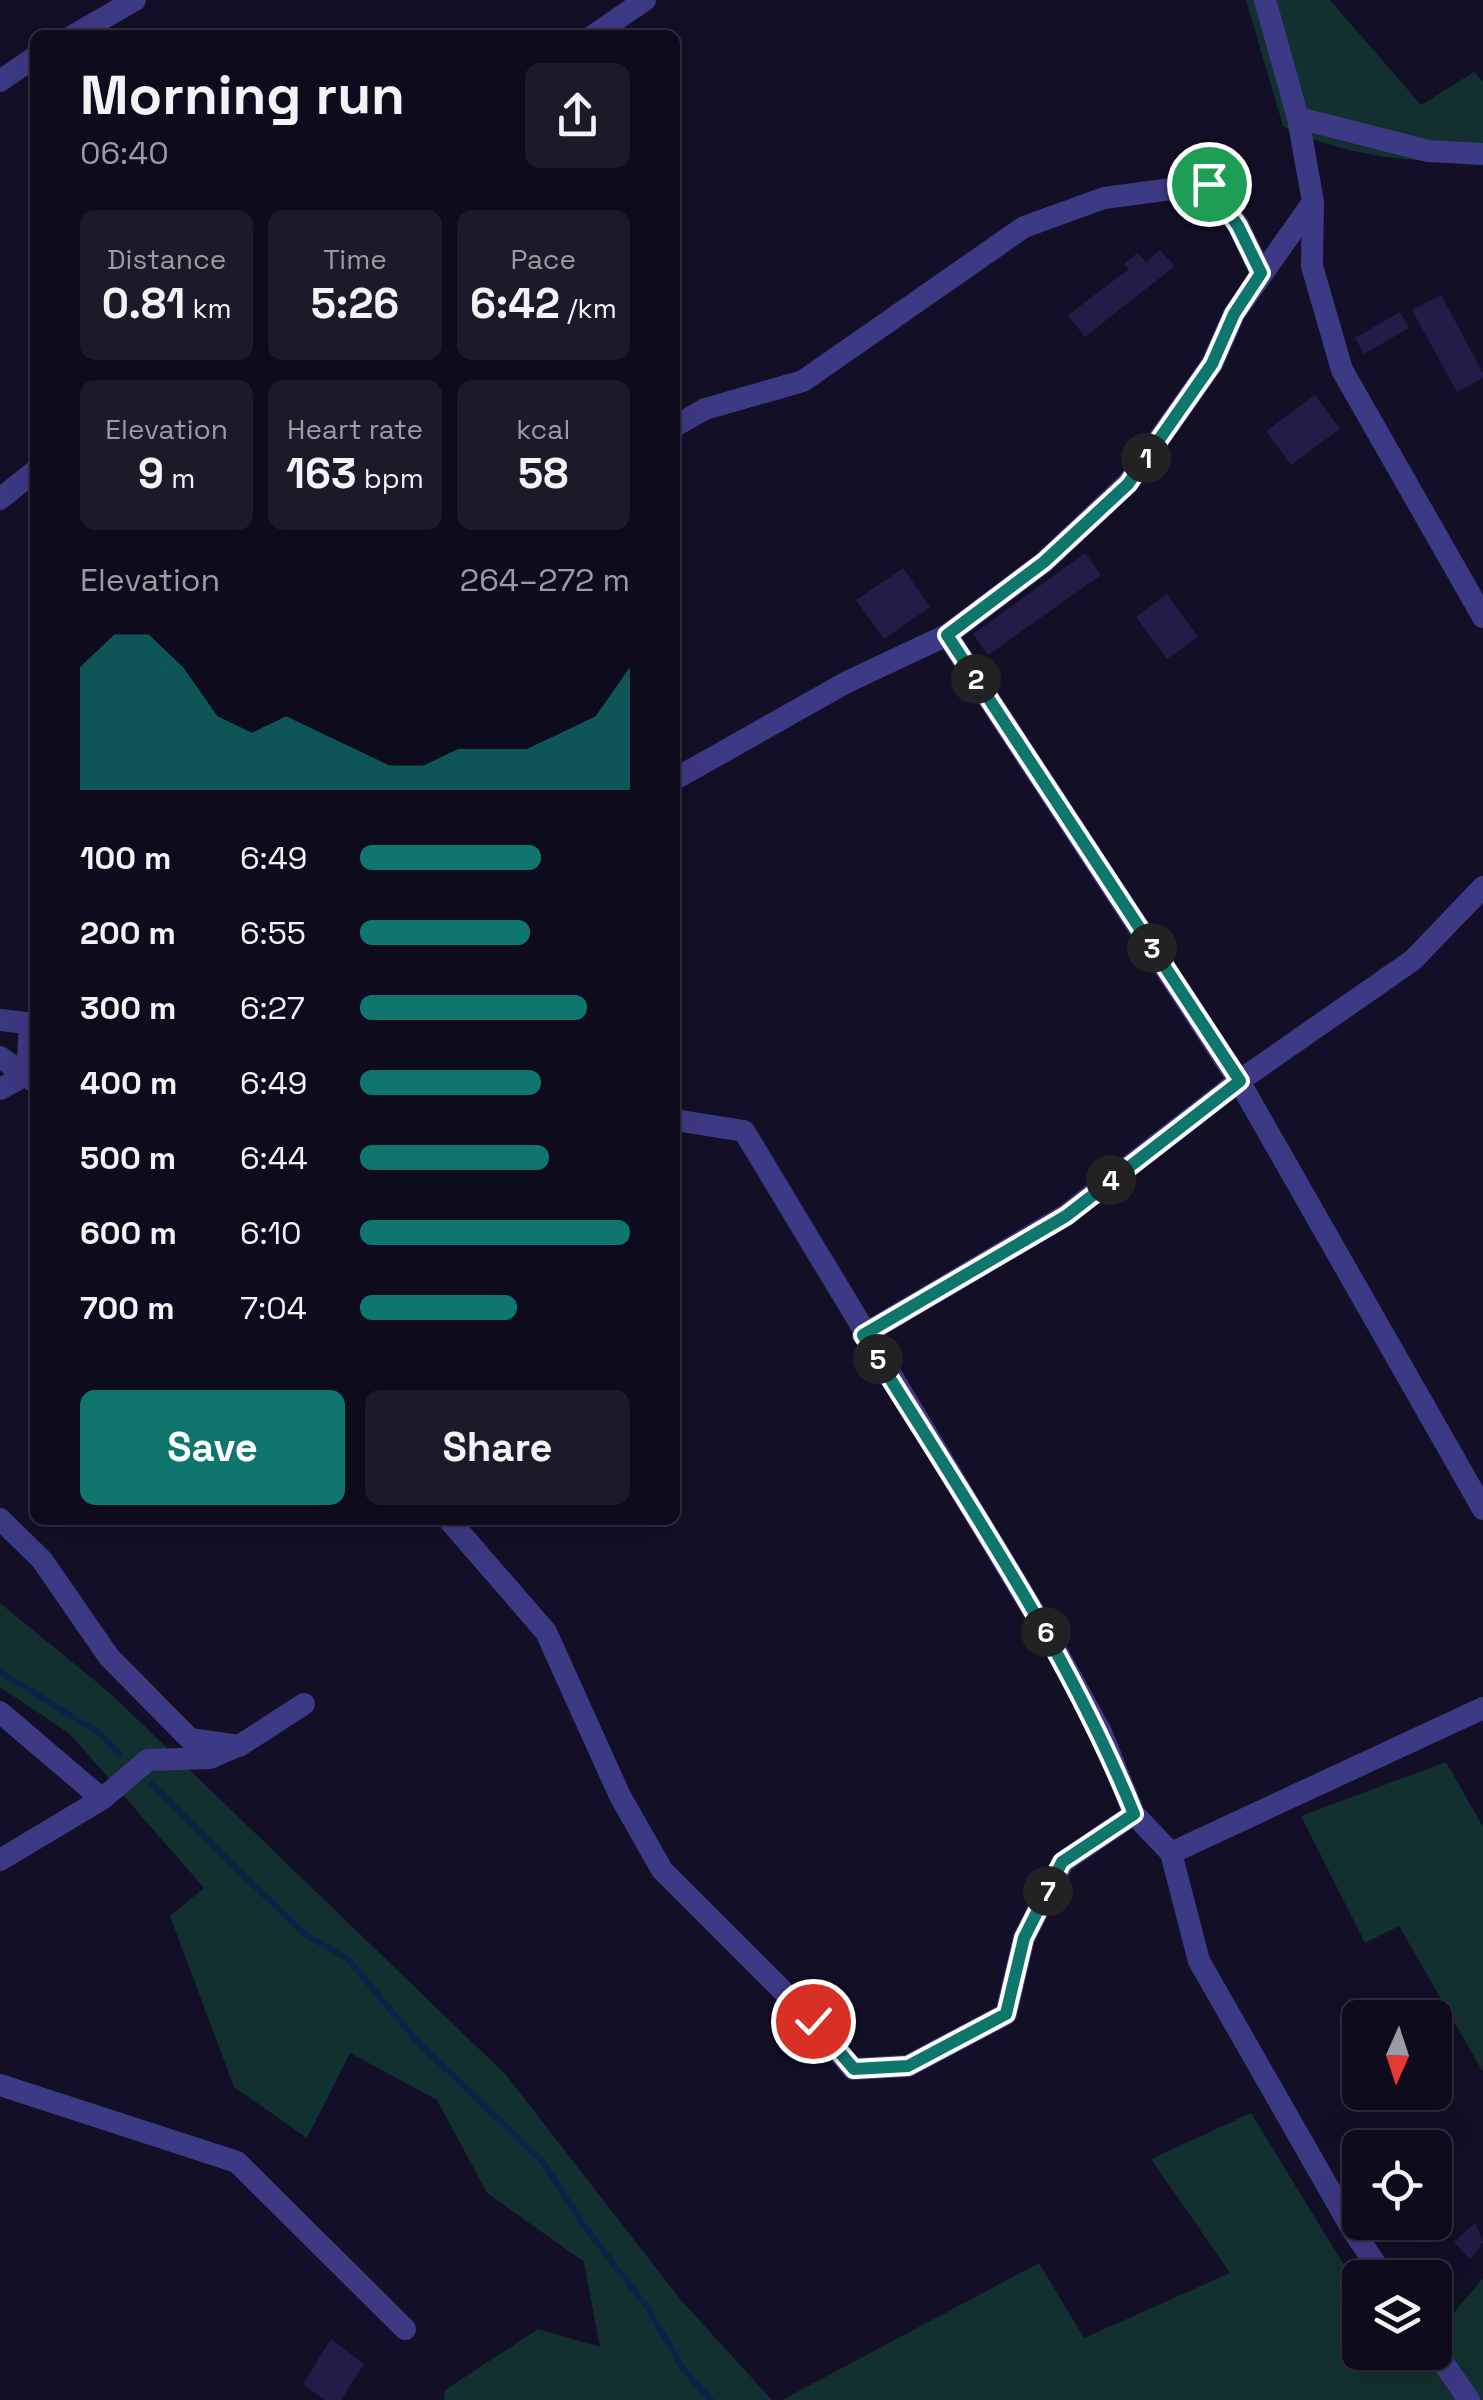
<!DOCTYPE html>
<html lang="en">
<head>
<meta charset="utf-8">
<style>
	:root { --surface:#0e0b1c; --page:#1c1929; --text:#f1f3f6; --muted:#9b9ba3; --line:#2e2b3b; --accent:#0f766e }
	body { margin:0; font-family:"Space Grotesk",sans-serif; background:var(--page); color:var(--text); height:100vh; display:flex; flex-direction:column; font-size:38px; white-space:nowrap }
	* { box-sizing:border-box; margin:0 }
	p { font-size:32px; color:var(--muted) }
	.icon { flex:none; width:55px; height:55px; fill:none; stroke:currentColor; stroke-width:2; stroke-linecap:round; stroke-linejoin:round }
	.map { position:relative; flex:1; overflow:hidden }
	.side { position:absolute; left:30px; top:30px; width:650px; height:1495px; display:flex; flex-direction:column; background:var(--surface); border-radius:15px; box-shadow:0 10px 40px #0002,0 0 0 2px var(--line) }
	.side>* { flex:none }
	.needle { width:65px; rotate:183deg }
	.controls { position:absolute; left:1342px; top:2000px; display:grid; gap:20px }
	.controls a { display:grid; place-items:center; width:110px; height:110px; border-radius:15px; background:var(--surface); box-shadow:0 10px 40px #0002,0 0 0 2px var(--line); font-size:50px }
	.pin { position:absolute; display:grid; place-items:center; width:85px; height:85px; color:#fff; margin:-42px; border:5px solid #fff; border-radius:50%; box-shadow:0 2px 10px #0007 }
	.km { position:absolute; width:50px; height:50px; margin:-25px; border-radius:50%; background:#222; color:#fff; font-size:28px; line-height:50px; text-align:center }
	.round { display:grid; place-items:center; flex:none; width:105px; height:105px; border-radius:15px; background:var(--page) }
	.summary { display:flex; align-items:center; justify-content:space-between; height:170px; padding:0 50px }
	h1 { font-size:55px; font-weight:600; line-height:75px }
	.metrics { display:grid; grid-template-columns:repeat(3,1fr); gap:15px; height:170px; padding:10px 50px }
	.metrics div { display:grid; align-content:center; border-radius:15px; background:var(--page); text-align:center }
	.metrics b { font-size:42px; font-weight:600 }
	.metrics small { font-size:28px; font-weight:400 }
	.metrics p { font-size:28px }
	.chart { height:280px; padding:20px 50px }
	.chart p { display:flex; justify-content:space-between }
	.chart svg { width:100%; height:180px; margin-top:10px; fill:var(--accent); opacity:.7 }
	.button { display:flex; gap:20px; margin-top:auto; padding:20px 50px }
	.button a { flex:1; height:115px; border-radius:15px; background:var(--accent); color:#fff; font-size:40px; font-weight:600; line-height:115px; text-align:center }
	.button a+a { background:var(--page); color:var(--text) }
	ul { padding:0 50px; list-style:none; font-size:32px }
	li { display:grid; grid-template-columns:160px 120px 1fr; align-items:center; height:75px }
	li i { height:25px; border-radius:12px; background:var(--accent) }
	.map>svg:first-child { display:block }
</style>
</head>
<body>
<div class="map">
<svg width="1483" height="2400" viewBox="0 0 1483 2400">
	<rect width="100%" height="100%" fill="#130f26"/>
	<path fill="#12302f" d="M1246,0H1330L1421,105L1474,72L1483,82V164C1414,161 1345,158 1283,126Z
		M0,1603L111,1694L506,2075L680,2299L772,2400H444L445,2390L538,2329L600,2347L584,2262L487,2193L437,2100L350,2053L307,2138L234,2087L170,1916L204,1888L70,1734L0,1687Z
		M1446,1762L1483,1827V2072L1399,1926L1365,1943L1301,1816Z
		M1251,2113L1360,2291V2352L1397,2353L1402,2359L1410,2353L1435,2352V2335L1483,2278V2400H782L1039,2263L1084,2338L1230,2273L1151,2159Z"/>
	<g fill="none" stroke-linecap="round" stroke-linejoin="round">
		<path stroke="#0c2248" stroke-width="6" d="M0,1672L101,1734L120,1755
			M151,1784L304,1934L348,1959L416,2040L542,2161L582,2223L649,2310L683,2369L711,2400"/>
	</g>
	<path fill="#241b47" d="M1160,250L1175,266L1085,337L1068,315L1129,269L1124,264L1137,253L1146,262Z
		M1441,295L1483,373V378L1457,392L1412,310Z
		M1400,312L1409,328L1364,354L1355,338Z
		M1315,395L1340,429L1291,465L1266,431Z
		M1085,553L1101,575L988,655L973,634Z
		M903,568L930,607L884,639L856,600Z
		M1167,594L1198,637L1167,659L1136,617Z
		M1475,2223L1483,2242L1470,2260L1454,2242Z
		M331,2339L364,2364L341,2400H325L303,2384Z"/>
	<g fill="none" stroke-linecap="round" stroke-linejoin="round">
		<path stroke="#3d3a85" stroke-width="22" d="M74,35L135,0
			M594,35L645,0
			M0,81L35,57
			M1298,118L1428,151L1483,154
			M1313,202L1312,266L1342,370L1483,617
			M675,426L705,409L803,381L1024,227L1104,198L1209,184L1238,225L1261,273
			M0,499L35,471
			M947,635L1239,1081L1483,1509
			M675,779L847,682L947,635L1044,562L1128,483L1212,364L1234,314L1313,202L1298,118L1265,0
			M0,1020L35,1024
			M0,1057L35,1082
			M27,1075L30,1023
			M0,1089L35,1070
			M675,1120L744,1131L1046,1632L1101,1732L1134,1814L1171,1853L1199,1961L1352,2229L1385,2278
			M863,1335L1066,1215L1239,1081L1413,960L1483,887
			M0,1519L42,1560L109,1657L190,1739L239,1746L304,1704
			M449,1520L546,1632L620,1796L662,1870L813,2021L853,2069L908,2066L1006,2014L1024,1938L1063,1862L1134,1814
			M0,1712L102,1799
			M1171,1853L1483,1708
			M0,1860L102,1799L148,1760L210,1758L238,1746
			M0,2085L237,2162L405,2329
			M1435,2351L1469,2400"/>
	</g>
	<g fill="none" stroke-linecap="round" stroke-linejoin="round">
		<defs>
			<path id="route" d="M813,2021L854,2069L908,2066L1006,2014L1024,1938L1062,1862L1134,1814C1065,1644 959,1491 863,1335L1066,1216L1240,1081L947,635L1044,562L1128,484L1212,364L1234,314L1261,273L1238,226L1209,184"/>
		</defs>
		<use href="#route" stroke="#fff" stroke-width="20"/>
		<use href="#route" stroke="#0f766e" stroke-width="12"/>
	</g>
</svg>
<div class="controls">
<a><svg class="needle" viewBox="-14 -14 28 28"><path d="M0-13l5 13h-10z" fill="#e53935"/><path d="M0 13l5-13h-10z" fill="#9b9ba3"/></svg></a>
<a><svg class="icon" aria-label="locate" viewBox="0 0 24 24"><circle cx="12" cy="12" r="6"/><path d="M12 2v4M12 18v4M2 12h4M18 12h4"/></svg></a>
<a><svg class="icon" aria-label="layers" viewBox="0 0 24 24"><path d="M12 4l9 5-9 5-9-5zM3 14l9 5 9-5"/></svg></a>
</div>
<div class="pin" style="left:1209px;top:184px;background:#1e9e55"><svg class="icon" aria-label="arrive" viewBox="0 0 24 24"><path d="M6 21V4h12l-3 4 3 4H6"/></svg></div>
<div class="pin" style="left:813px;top:2021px;background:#d93025"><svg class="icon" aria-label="check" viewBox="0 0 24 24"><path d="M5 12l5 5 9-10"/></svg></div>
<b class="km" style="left:1146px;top:458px">1</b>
<b class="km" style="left:976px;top:679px">2</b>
<b class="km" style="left:1152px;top:948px">3</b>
<b class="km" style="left:1111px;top:1180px">4</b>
<b class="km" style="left:878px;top:1359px">5</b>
<b class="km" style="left:1046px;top:1632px">6</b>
<b class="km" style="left:1048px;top:1891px">7</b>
<section class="side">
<div class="summary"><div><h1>Morning run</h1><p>06:40</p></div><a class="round"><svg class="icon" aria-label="share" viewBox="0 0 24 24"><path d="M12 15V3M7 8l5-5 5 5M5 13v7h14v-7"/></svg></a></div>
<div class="metrics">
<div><p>Distance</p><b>0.81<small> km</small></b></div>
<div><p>Time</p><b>5:26</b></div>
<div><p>Pace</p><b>6:42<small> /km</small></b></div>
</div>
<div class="metrics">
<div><p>Elevation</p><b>9<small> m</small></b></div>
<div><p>Heart rate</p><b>163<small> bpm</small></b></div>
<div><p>kcal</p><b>58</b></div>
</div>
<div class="chart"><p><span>Elevation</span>264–272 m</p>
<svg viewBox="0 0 160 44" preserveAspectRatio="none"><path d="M0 44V14L10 6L20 6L30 14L40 26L50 30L60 26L70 30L80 34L90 38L100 38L110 34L120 34L130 34L140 30L150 26L160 14V44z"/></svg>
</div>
<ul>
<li><b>100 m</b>6:49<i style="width:67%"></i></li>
<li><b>200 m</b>6:55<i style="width:63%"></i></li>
<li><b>300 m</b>6:27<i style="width:84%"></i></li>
<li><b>400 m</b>6:49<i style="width:67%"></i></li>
<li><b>500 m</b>6:44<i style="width:70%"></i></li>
<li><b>600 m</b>6:10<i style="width:100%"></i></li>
<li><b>700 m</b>7:04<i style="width:58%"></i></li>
</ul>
<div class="button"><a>Save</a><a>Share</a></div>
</section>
</div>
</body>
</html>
